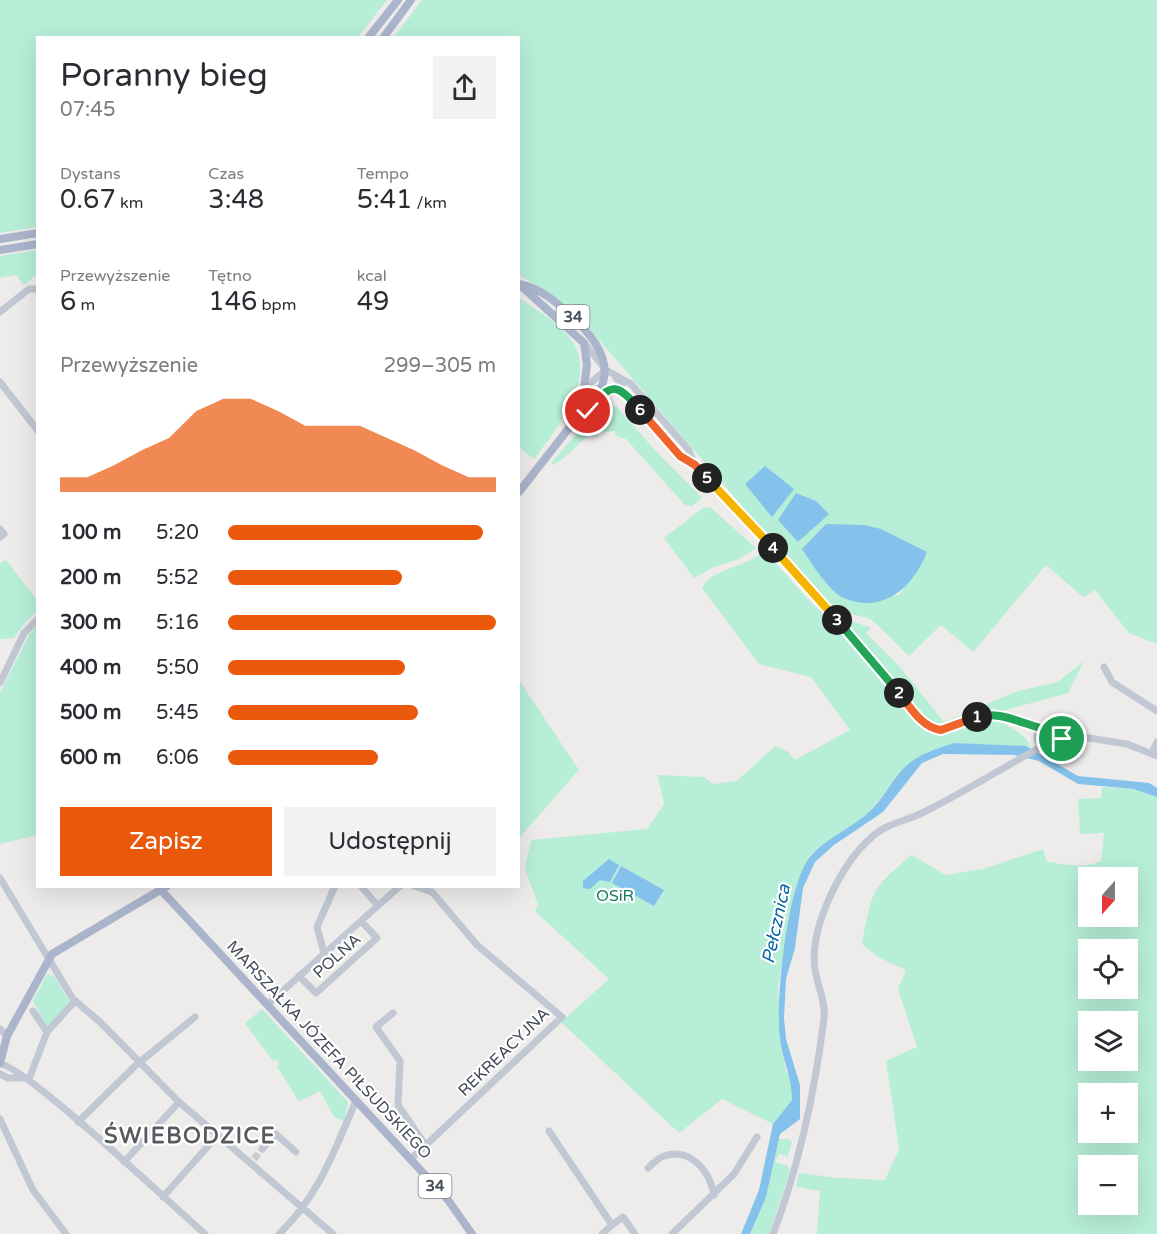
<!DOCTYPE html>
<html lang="pl">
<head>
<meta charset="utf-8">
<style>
	:root { --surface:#fff; --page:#f2f2f3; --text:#2b2b33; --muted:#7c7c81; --accent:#ea580c }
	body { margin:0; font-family:"Varela Round",sans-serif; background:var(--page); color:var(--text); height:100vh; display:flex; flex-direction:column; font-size:22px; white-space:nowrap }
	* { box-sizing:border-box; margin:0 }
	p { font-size:20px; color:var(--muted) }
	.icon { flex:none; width:33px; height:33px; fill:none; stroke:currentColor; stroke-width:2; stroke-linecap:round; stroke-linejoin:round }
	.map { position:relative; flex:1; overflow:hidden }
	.sheet { position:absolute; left:36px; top:36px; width:484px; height:852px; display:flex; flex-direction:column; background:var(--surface); border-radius:0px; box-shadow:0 6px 24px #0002 }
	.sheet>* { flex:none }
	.needle { width:39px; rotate:201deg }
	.buttons { position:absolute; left:1078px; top:867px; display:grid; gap:12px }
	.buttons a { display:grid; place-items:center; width:60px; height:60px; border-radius:0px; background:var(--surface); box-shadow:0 6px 24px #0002; font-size:30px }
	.pin { position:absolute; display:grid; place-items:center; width:51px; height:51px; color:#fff; margin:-26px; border:3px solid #fff; border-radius:50%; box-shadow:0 2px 6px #0007 }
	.km { position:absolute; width:30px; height:30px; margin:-15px; border-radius:50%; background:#222; color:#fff; font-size:16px; line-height:30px; text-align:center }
	.round { display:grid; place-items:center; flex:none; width:63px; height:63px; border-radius:0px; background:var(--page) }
	.head { display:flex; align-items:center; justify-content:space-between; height:102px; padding:0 24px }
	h1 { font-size:33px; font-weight:600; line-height:45px }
	.figures { display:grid; grid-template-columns:repeat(3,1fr); gap:9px; height:102px; padding:6px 24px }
	.figures div { display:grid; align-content:center }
	.figures b { font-size:26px; font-weight:600 }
	.figures small { font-size:16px; font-weight:400 }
	.figures p { font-size:16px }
	.chart { height:168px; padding:12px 24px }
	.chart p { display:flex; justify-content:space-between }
	.chart svg { width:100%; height:108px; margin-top:6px; fill:var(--accent); opacity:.7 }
	.primary-button { display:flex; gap:12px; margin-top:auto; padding:12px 24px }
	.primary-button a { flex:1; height:69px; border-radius:0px; background:var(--accent); color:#fff; font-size:24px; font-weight:600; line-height:69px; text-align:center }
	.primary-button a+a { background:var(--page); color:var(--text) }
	ul { padding:0 24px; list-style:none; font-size:20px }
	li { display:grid; grid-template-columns:96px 72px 1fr; align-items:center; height:45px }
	li i { height:15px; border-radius:8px; background:var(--accent) }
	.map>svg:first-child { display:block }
</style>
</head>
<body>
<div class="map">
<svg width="1157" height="1234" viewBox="0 0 1157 1234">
	<rect width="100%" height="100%" fill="#eeeceb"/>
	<path fill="#b7eed7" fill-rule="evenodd" d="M0,0H387L358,37L38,38L37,227L0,233Z
		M422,0H1157V644L1129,633L1095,590L1083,597L1046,565L973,652L941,625L909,656L871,619L831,609L586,325L550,293L519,275V38H393ZM881,529L927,553L900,594L869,603L843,598Z
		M37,250V274L24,285L16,275L0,278V256Z
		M519,298C538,311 564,325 575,346C595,384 555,431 534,459L519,447Z
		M602,404L617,407L652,447L702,498L692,506L685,505L626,439L616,436L615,431L598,432V437L588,436C577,444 564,461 552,465V462Z
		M710,507L756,548L739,559L714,567L694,578L664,538L703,508Z
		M761,553H765C784,570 799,592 818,609C831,620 841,629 851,644L853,643L926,731C967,741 973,702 1015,730C1022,735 1028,738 1030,747L954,743L905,768L867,815L809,858L789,916L778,987L780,1038L786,1071L792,1078V1100L773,1124L722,1099L679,1133L561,1022L609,979L535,911L538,905L525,868L531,840L647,829L664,804L658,775L704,777L713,784L737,781L775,746L788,752L795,760L850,730L811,677L759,664L702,588C709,570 746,567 761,553Z
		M6,560L37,600V612L25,622L14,638L0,639V563Z
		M846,619L871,628L866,633L899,666L944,722L1018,691L1058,682L1084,661L1068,693L1002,711L979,713L943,726L930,723L844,623Z
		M37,625V835L0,844V693L29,635Z
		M519,680L579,770L519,838Z
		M1102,787L1134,789L1157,797V1234H817L820,1191L796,1187L799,1173L838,1178L885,1180L899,1149L886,1061L917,1047L898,989L906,970L878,957L862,944C872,892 870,889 912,855L945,875L983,869L1043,849L1047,862C1065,864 1084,869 1101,861L1104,833L1080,834L1078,799L1101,798ZM1089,878H1128V916H1089ZM1089,950H1128V988H1089ZM1089,1022H1128V1060H1089ZM1089,1094H1128V1132H1089ZM1089,1166H1128V1204H1089Z
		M47,974L54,976L70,1002L47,1027L33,1001Z
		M262,1009L348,1102L344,1121L334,1117L320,1091L299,1102L277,1066L280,1064L276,1059L273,1061L245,1023Z
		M778,1139H789L792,1143L786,1161L787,1156L779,1154L775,1162L788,1166L790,1171L769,1234H750L766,1197Z"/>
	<path fill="#84c2eb" d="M765,466L794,489L772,517L745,484Z
		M796,493L816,501L829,514L798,542L778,520Z
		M826,524L864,525L881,529L927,552C914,586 884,615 844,598C829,592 811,562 802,549Z
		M954,743L1026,746L1078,776L1149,783L1157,788V797L1134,789L1078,784L1039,761L1014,755L943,754L922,763L883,812L834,845L815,862L803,888L795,948L786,979L784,1018L786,1039L800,1085V1119L780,1134L766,1197L750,1234H741L759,1190L773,1124L792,1100C792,1077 783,1062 780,1039C775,1003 787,884 810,857C826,838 850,829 868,813C883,800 891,781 905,767C918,754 937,749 954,743Z
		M609,859L619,865L610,882L600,880L590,889L583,888V881Z
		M621,866L664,890L654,906L612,883Z"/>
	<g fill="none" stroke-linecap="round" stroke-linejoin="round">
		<path stroke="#ccccce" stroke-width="7" stroke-dasharray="7 3.5" stroke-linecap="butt" d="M254,1159L262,1149"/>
		<path stroke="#c1c7d3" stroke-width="7" d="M0,312L29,289H38
			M585,344L606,370L631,384L688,449L695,465L805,583L926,726C948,737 970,714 993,714C1009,714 1026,725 1042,730
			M615,376C632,406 666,448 695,465
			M0,382L38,431
			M584,388L606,370
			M600,394L608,390L624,391
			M0,529L4,534L0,537
			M1104,667L1112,682L1157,711
			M0,683L24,633L38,619
			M1037 737a8 8 0 1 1 16 0a8 8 0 1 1-16 0Z
			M1051,732L1127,744L1157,756
			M1052,740L1080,738
			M1152,753L1157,742
			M0,878L73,999L100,1022L179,1102L333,1234
			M361,886L378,906
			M324,953L317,927L335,886
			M299,976L316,993L377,938L361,921
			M267,1005L400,886
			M33,1011L47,1032
			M393,1013L376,1027L400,1061L398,1105L426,1146
			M0,1029L7,1036
			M0,1064C23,1064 176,1209 205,1234
			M0,1074L8,1078H26
			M29,1079L47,1032L75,1001
			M0,1119L33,1190L66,1234
			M78,1122L135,1066L195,1017
			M549,1131L612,1225L623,1217L635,1234
			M262,1149L276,1134L296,1152
			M411,1159L562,1017L477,945L432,892L414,886
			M124,1162L179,1102
			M648,1168C652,1164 658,1158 664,1156C690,1147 710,1171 714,1195
			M163,1197L217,1136
			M279,1234C319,1196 334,1151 356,1101
			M602,1234L612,1225
			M672,1234L734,1174L757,1137
			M773,1234C799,1166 815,1091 824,1018C826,1002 817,985 815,969C809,928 841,863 873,836C886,824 906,821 922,813C961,794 999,770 1037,749L1041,743"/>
		<path stroke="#aab4cb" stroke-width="8" d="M368,38L398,0
			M383,38L411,0
			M0,239L38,233
			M0,250L38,244
			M519,284L584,343L587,365L584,388L569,428L519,492
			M519,284C540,288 555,301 570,315C615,355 617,386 571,426
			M161,890L413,1162L448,1200L472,1234
			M0,1063L7,1036L52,954L167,886"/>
	</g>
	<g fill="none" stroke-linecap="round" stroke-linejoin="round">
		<defs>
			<path id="split-1" d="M977,717C1002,710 1025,726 1049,730L1052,740L1062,739"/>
			<path id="split-2" d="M899,693C910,707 922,728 941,730L977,717"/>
			<path id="split-3" d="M837,620L899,693"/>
			<path id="split-4" d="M773,548L837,620"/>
			<path id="split-5" d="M707,478L773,548"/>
			<path id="split-6" d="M640,410L680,456L695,465L707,478"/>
			<path id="split-7" d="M588,411C611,382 616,382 640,410"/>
		</defs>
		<use href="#split-1" stroke="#fff" stroke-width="12"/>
		<use href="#split-2" stroke="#fff" stroke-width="12"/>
		<use href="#split-3" stroke="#fff" stroke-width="12"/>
		<use href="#split-4" stroke="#fff" stroke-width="12"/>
		<use href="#split-5" stroke="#fff" stroke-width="12"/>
		<use href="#split-6" stroke="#fff" stroke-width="12"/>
		<use href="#split-7" stroke="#fff" stroke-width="12"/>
		<use href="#split-1" stroke="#22a559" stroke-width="8"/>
		<use href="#split-2" stroke="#f0652b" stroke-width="8"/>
		<use href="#split-3" stroke="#22a559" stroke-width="8"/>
		<use href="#split-4" stroke="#f5b400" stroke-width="8"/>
		<use href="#split-5" stroke="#f5b400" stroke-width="8"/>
		<use href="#split-6" stroke="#f0652b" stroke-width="8"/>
		<use href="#split-7" stroke="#22a559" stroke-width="8"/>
	</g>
	<g text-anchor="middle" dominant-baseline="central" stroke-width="4.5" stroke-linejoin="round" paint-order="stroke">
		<g fill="#fff" stroke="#7c818a" stroke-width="1.5">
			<rect x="556.5" y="305" width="33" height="24" rx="4.5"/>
			<rect x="418.5" y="1174" width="33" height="24" rx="4.5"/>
		</g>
		<g font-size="15" font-weight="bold" fill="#444b58">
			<text x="573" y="317">34</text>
			<text x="435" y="1186">34</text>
		</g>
		<g font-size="16" fill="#15795a" stroke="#fff">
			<text x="615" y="896">OSiR</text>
		</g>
		<g font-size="16" fill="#444b58" stroke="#fff">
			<text transform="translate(337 956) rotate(-42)">POLNA</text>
			<text transform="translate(329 1050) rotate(47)">MARSZAŁKA JÓZEFA PIŁSUDSKIEGO</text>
			<text transform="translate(504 1052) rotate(-44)">REKREACYJNA</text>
		</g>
		<g font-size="18" font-style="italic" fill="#0b67a4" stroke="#fff">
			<text transform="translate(776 924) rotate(-78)">Pełcznica</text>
		</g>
		<g font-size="22" font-weight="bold" letter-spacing="1.5" fill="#585a60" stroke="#fff">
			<text x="190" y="1136">ŚWIEBODZICE</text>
		</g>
	</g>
</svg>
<div class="buttons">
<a><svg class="needle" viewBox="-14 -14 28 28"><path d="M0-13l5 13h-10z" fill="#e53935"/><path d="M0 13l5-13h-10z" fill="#7c7c81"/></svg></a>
<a><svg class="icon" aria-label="locate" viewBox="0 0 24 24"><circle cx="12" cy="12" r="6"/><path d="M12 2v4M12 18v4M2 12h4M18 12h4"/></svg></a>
<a><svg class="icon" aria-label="layers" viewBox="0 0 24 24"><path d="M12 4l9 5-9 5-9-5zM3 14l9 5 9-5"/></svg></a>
<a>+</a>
<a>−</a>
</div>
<div class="pin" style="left:1062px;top:739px;background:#1e9e55"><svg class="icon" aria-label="arrive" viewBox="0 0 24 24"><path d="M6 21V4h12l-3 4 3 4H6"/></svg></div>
<div class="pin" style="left:588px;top:411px;background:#d93025"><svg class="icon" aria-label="check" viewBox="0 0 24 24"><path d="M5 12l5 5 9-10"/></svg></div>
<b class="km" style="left:977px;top:717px">1</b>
<b class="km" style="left:899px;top:693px">2</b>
<b class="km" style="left:837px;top:620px">3</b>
<b class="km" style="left:773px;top:548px">4</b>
<b class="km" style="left:707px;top:478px">5</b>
<b class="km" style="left:640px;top:410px">6</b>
<section class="sheet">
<div class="head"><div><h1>Poranny bieg</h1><p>07:45</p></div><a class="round"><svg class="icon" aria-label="share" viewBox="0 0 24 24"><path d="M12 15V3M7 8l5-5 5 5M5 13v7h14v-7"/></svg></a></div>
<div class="figures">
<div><p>Dystans</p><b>0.67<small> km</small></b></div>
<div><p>Czas</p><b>3:48</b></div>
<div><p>Tempo</p><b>5:41<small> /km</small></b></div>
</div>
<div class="figures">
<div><p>Przewyższenie</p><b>6<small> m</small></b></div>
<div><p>Tętno</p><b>146<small> bpm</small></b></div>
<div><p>kcal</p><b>49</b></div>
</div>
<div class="chart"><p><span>Przewyższenie</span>299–305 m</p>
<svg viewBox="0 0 160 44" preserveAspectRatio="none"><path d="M0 44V38L10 38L20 33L30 27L40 22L50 11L60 6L70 6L80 11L90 17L100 17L110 17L120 22L130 27L140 33L150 38L160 38V44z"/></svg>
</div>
<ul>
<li><b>100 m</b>5:20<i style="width:95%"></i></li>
<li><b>200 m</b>5:52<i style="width:65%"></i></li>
<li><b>300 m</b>5:16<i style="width:100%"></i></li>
<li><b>400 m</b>5:50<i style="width:66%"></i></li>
<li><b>500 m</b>5:45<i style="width:71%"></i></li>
<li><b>600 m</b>6:06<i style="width:56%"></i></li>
</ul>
<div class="primary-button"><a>Zapisz</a><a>Udostępnij</a></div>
</section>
</div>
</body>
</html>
